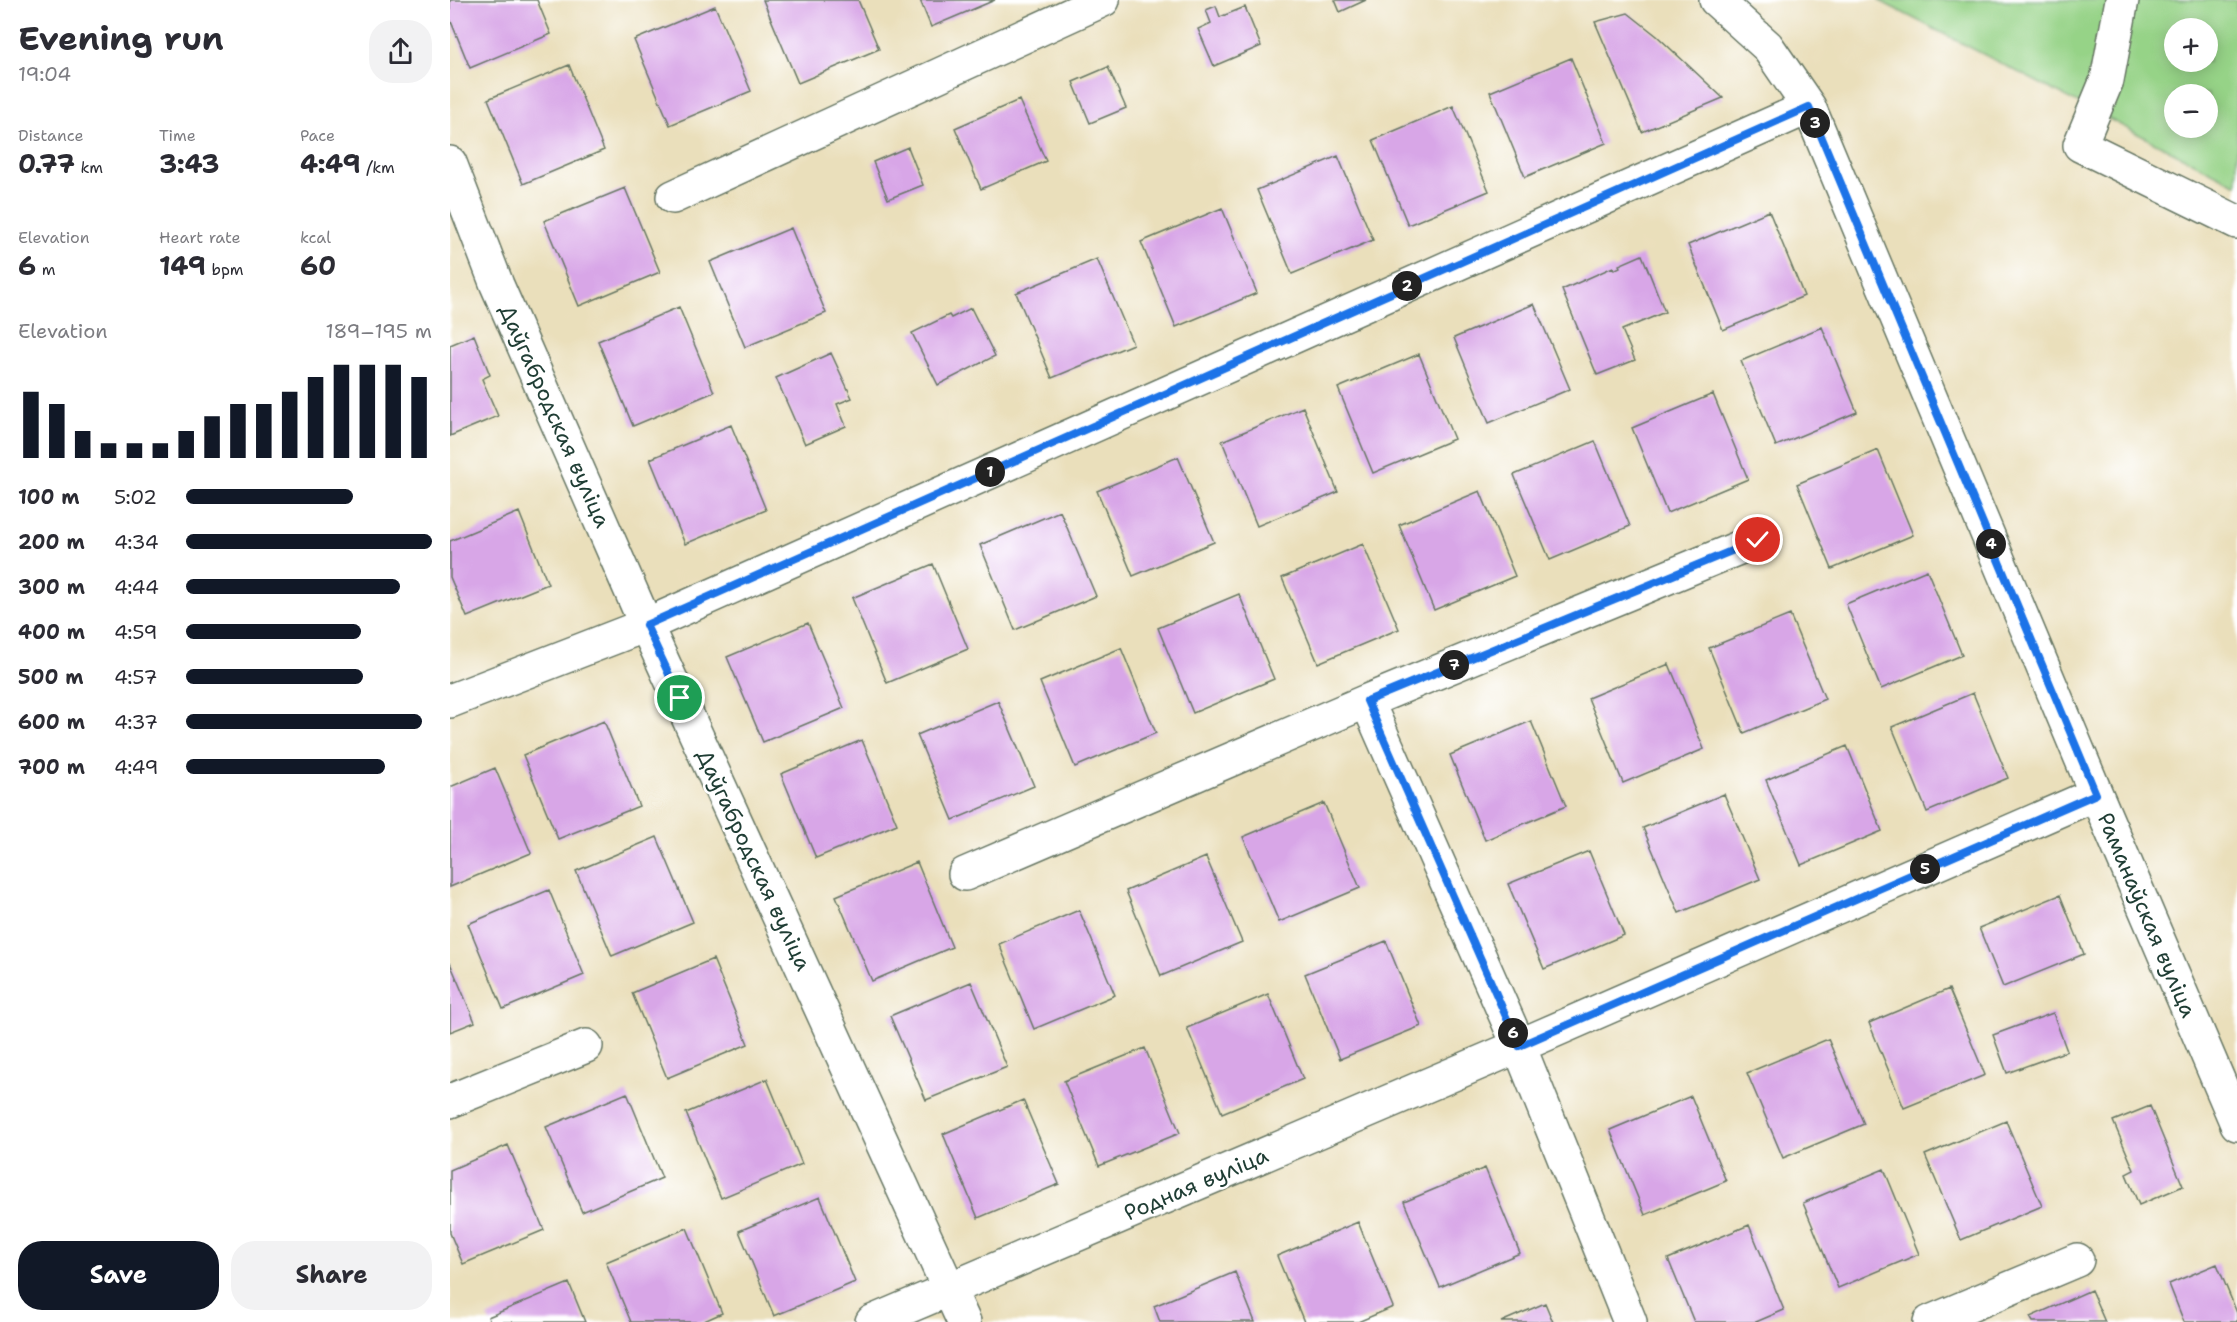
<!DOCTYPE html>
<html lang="en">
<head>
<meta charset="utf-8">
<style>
	:root { --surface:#fff; --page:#f2f2f3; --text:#2b2b33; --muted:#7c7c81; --accent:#111827 }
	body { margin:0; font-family:"Shantell Sans",sans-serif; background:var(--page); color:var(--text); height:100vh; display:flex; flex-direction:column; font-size:22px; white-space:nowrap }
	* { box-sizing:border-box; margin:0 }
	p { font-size:20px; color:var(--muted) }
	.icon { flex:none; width:33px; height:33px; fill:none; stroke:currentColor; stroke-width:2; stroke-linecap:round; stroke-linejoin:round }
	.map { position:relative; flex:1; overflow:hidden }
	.drawer { display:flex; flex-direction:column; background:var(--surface); width:450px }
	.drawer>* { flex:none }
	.controls { position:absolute; left:1714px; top:18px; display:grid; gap:12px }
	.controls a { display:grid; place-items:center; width:54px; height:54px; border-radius:50%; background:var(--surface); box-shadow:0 3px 15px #0003; font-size:30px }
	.pin { position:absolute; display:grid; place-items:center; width:51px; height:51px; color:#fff; margin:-26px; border:3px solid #fff; border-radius:50%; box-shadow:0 2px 6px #0007 }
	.km { position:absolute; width:30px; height:30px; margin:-15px; border-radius:50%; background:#222; color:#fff; font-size:16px; line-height:30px; text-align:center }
	.round { display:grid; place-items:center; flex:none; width:63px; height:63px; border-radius:24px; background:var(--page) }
	.overview { display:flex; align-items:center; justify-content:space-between; height:102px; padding:0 18px }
	h1 { font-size:33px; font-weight:700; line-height:45px }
	.stats { display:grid; grid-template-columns:repeat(3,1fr); gap:9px; height:102px; padding:6px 18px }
	.stats div { display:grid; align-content:center }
	.stats b { font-size:26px; font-weight:700 }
	.stats small { font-size:16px; font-weight:400 }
	.stats p { font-size:16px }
	.chart { height:168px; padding:12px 18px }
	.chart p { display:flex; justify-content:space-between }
	.chart svg { width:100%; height:108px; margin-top:6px; stroke:var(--accent); stroke-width:6 }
	.cta { display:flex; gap:12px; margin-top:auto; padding:12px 18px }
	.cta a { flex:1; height:69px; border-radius:24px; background:var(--accent); color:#fff; font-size:24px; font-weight:700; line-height:69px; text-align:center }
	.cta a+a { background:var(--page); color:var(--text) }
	ul { padding:0 18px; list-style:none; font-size:20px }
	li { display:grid; grid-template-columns:96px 72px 1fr; align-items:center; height:45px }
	li i { height:15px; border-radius:8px; background:var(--accent) }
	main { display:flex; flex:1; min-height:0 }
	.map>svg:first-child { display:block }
</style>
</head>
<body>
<main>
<section class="drawer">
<div class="overview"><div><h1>Evening run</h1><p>19:04</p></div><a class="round"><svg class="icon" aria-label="share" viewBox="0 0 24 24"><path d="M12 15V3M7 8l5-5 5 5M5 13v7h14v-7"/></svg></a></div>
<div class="stats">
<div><p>Distance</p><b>0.77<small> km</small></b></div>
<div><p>Time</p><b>3:43</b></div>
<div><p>Pace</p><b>4:49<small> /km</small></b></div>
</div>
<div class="stats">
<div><p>Elevation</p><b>6<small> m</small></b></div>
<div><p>Heart rate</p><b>149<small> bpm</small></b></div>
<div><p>kcal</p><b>60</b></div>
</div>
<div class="chart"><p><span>Elevation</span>189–195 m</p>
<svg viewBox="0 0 160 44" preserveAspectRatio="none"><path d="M5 44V17M15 44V22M25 44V33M35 44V38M45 44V38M55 44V38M65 44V33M75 44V27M85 44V22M95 44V22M105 44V17M115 44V11M125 44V6M135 44V6M145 44V6M155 44V11"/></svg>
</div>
<ul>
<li><b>100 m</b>5:02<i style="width:68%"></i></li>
<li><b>200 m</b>4:34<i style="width:100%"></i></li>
<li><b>300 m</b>4:44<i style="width:87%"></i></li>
<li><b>400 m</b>4:59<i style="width:71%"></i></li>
<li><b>500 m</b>4:57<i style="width:72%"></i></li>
<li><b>600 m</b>4:37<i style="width:96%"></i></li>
<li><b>700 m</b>4:49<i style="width:81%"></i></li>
</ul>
<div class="cta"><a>Save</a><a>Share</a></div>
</section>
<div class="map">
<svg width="1787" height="1322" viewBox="0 0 1787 1322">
	<rect width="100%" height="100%" fill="#fff"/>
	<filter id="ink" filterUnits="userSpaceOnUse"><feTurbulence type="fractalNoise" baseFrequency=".0167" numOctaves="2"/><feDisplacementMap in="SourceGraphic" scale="12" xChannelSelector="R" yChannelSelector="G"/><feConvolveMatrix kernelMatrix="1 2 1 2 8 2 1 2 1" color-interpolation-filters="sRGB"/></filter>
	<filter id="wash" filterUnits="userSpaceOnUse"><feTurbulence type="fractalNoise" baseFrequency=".008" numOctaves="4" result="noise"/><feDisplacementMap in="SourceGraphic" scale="24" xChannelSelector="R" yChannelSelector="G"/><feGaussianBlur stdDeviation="1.35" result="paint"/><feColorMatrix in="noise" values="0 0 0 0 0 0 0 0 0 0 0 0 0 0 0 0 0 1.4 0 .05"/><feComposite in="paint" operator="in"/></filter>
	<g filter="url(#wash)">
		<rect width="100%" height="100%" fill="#eadfbb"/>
		<path fill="#96d387" stroke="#5a885e" stroke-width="1.5" fill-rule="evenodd" d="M1428,0H1787V185ZM1725,28H1758V62H1725ZM1725,94H1758V128H1725Z"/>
		<g id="blocks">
			<path fill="#d8a6e7" d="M0,0H87L101,34L20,68L0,19Z
				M313,0H408L429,49L348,83Z
				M470,0H545L481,27Z
				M885,0H916L890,12Z
				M265,6L301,91L220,125L184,40Z
				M766,6L770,17L795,7L811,46L764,66L748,29L761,23L756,10Z
				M1178,13L1207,36L1273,98L1192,132L1145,22Z
				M1121,58L1156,143L1075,177L1040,92Z
				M119,65L154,150L73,184L38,99Z
				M658,67L676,108L640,123L623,82Z
				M569,100L596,161L531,189L505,128Z
				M1003,106L1039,191L958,225L923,140Z
				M458,147L473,185L438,199L423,162Z
				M888,156L923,240L842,274L807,190Z
				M175,188L210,272L129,306L94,221Z
				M772,208L807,293L726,327L691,242Z
				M1319,211L1354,296L1273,330L1238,245Z
				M341,228L376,313L295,347L260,262Z
				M1192,255L1215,312L1172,330L1185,360L1147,375L1112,290L1163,267L1164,270L1170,267L1169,265Z
				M647,259L683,344L602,378L566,293Z
				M1084,304L1120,389L1039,423L1004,338Z
				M229,307L264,392L183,426L148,341Z
				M521,308L545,356L488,385L462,333L499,315L501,318Z
				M1372,327L1407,412L1326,446L1291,361Z
				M24,335L40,375L32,379L48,416L0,436V345Z
				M381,353L402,398L387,404L396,426L355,444L326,378Z
				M969,354L1004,439L923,473L888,388Z
				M1263,394L1298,479L1217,513L1182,428Z
				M853,407L888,492L807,526L772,441Z
				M281,425L316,510L235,544L200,459Z
				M1145,441L1180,526L1100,560L1064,475Z
				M1428,450L1463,535L1382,569L1347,484Z
				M728,457L764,542L683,576L647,491Z
				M1030,491L1065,576L984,610L949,525Z
				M610,511L646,596L565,630L530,545Z
				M69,512L98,584L17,617L0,577V541Z
				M913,544L949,629L868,663L832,578Z
				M483,564L518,649L437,683L402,598Z
				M1477,570L1512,655L1431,689L1396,604Z
				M789,594L824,679L743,713L708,628Z
				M1340,615L1375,699L1294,733L1259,648Z
				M358,623L394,708L313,742L277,657Z
				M671,648L706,733L625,767L590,682Z
				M1219,664L1254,749L1173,783L1138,698Z
				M1523,693L1558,778L1477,812L1442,727Z
				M548,701L584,786L503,820L467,735Z
				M154,721L189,806L108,839L73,755Z
				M1081,721L1116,806L1035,840L1000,755Z
				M412,740L447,824L366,858L331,774Z
				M1397,746L1432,831L1351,865L1316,780Z
				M45,768L81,853L0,887V787Z
				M1274,794L1310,879L1229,913L1193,828Z
				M874,803L910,888L829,922L793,837Z
				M207,837L243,922L162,956L126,871Z
				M1139,851L1174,935L1094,969L1058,884Z
				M756,857L792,942L711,976L676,891Z
				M467,862L502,947L422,981L386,896Z
				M99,890L134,975L53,1009L18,924Z
				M1610,895L1634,954L1553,987L1529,928Z
				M629,910L665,995L584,1029L549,944Z
				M936,941L971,1026L890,1059L855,974Z
				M263,959L298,1044L217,1078L182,993Z
				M0,963L25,1022L0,1032Z
				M521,982L557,1067L476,1100L440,1016Z
				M1499,989L1535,1075L1454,1108L1419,1023Z
				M818,994L853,1079L772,1113L737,1028Z
				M1603,1013L1617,1051L1557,1073L1543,1035Z
				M1378,1039L1414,1124L1333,1158L1297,1073Z
				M695,1048L730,1133L649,1166L614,1081Z
				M317,1079L352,1164L271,1198L236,1113Z
				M177,1093L212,1178L132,1212L96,1127Z
				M1241,1096L1276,1181L1195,1215L1160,1130Z
				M573,1100L609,1184L528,1218L493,1134Z
				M1700,1106L1733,1186L1689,1205L1676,1174L1684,1170L1663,1121Z
				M1556,1121L1592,1206L1511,1240L1475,1155Z
				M58,1145L94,1230L13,1264L0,1233V1170Z
				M1035,1168L1070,1253L990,1287L954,1202Z
				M1434,1169L1469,1254L1388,1288L1353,1203Z
				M370,1197L405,1282L324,1316L289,1231Z
				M908,1222L943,1307L908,1322H854L827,1256Z
				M1299,1225L1334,1310L1306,1322H1244L1218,1259Z
				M237,1228L272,1313L252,1322H181L156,1262Z
				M1767,1264L1787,1313V1322H1734L1719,1284Z
				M785,1272L805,1322H710L704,1306Z
				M119,1283L135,1322H40L38,1317Z
				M1641,1290L1655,1322H1583L1580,1317Z
				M1095,1303L1103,1322H1051Z"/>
		</g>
	</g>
	<g filter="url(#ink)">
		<use href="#blocks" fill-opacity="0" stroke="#667663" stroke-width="1.5"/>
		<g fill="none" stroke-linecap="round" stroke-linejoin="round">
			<defs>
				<path id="minor" d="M1266,0L1317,46L1359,107L1646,794L1787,1124
					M1672,0L1657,80L1630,145L1787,222
					M0,163L47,285L196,625L514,1322
					M223,197L653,0
					M0,701L196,625L1359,107
					M515,874L917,701
					M0,1101L136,1046
					M422,1322L1069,1046L1646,794
					M1180,1322L1069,1046L917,701L1308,540
					M1480,1322L1627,1260"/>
			</defs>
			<use href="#minor" stroke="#667663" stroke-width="36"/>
			<use href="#minor" stroke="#fff" stroke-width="33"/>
		</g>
	</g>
	<g fill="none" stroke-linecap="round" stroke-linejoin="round" filter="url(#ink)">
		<defs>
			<path id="route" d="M230,698L196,625L1359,107L1646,794L1069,1046L917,701L1308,540"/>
		</defs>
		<use href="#route" stroke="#fff" stroke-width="12"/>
		<use href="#route" stroke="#1a73e8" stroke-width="8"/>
	</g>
	<g text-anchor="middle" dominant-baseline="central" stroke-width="5" stroke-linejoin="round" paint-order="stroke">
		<g font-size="22" fill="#1f3d34" stroke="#fff">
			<text transform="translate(105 416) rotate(66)">Даўгабродская вуліца</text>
			<text transform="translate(304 860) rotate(65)">Даўгабродская вуліца</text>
			<text transform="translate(1697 915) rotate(67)">Раманаўская вуліца</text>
			<text transform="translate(746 1184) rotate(-23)">Родная вуліца</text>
		</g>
	</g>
</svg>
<div class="controls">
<a>+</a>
<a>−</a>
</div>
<div class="pin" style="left:230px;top:698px;background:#1e9e55"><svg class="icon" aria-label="arrive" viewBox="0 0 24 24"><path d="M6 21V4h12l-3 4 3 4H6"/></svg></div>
<div class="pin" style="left:1308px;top:540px;background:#d93025"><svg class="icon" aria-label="check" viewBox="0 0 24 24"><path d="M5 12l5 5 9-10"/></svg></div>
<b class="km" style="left:540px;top:472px">1</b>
<b class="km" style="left:957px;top:286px">2</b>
<b class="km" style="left:1365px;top:123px">3</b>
<b class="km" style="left:1541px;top:544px">4</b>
<b class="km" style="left:1475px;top:869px">5</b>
<b class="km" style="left:1063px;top:1033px">6</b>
<b class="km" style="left:1004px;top:665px">7</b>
</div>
</main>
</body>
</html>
